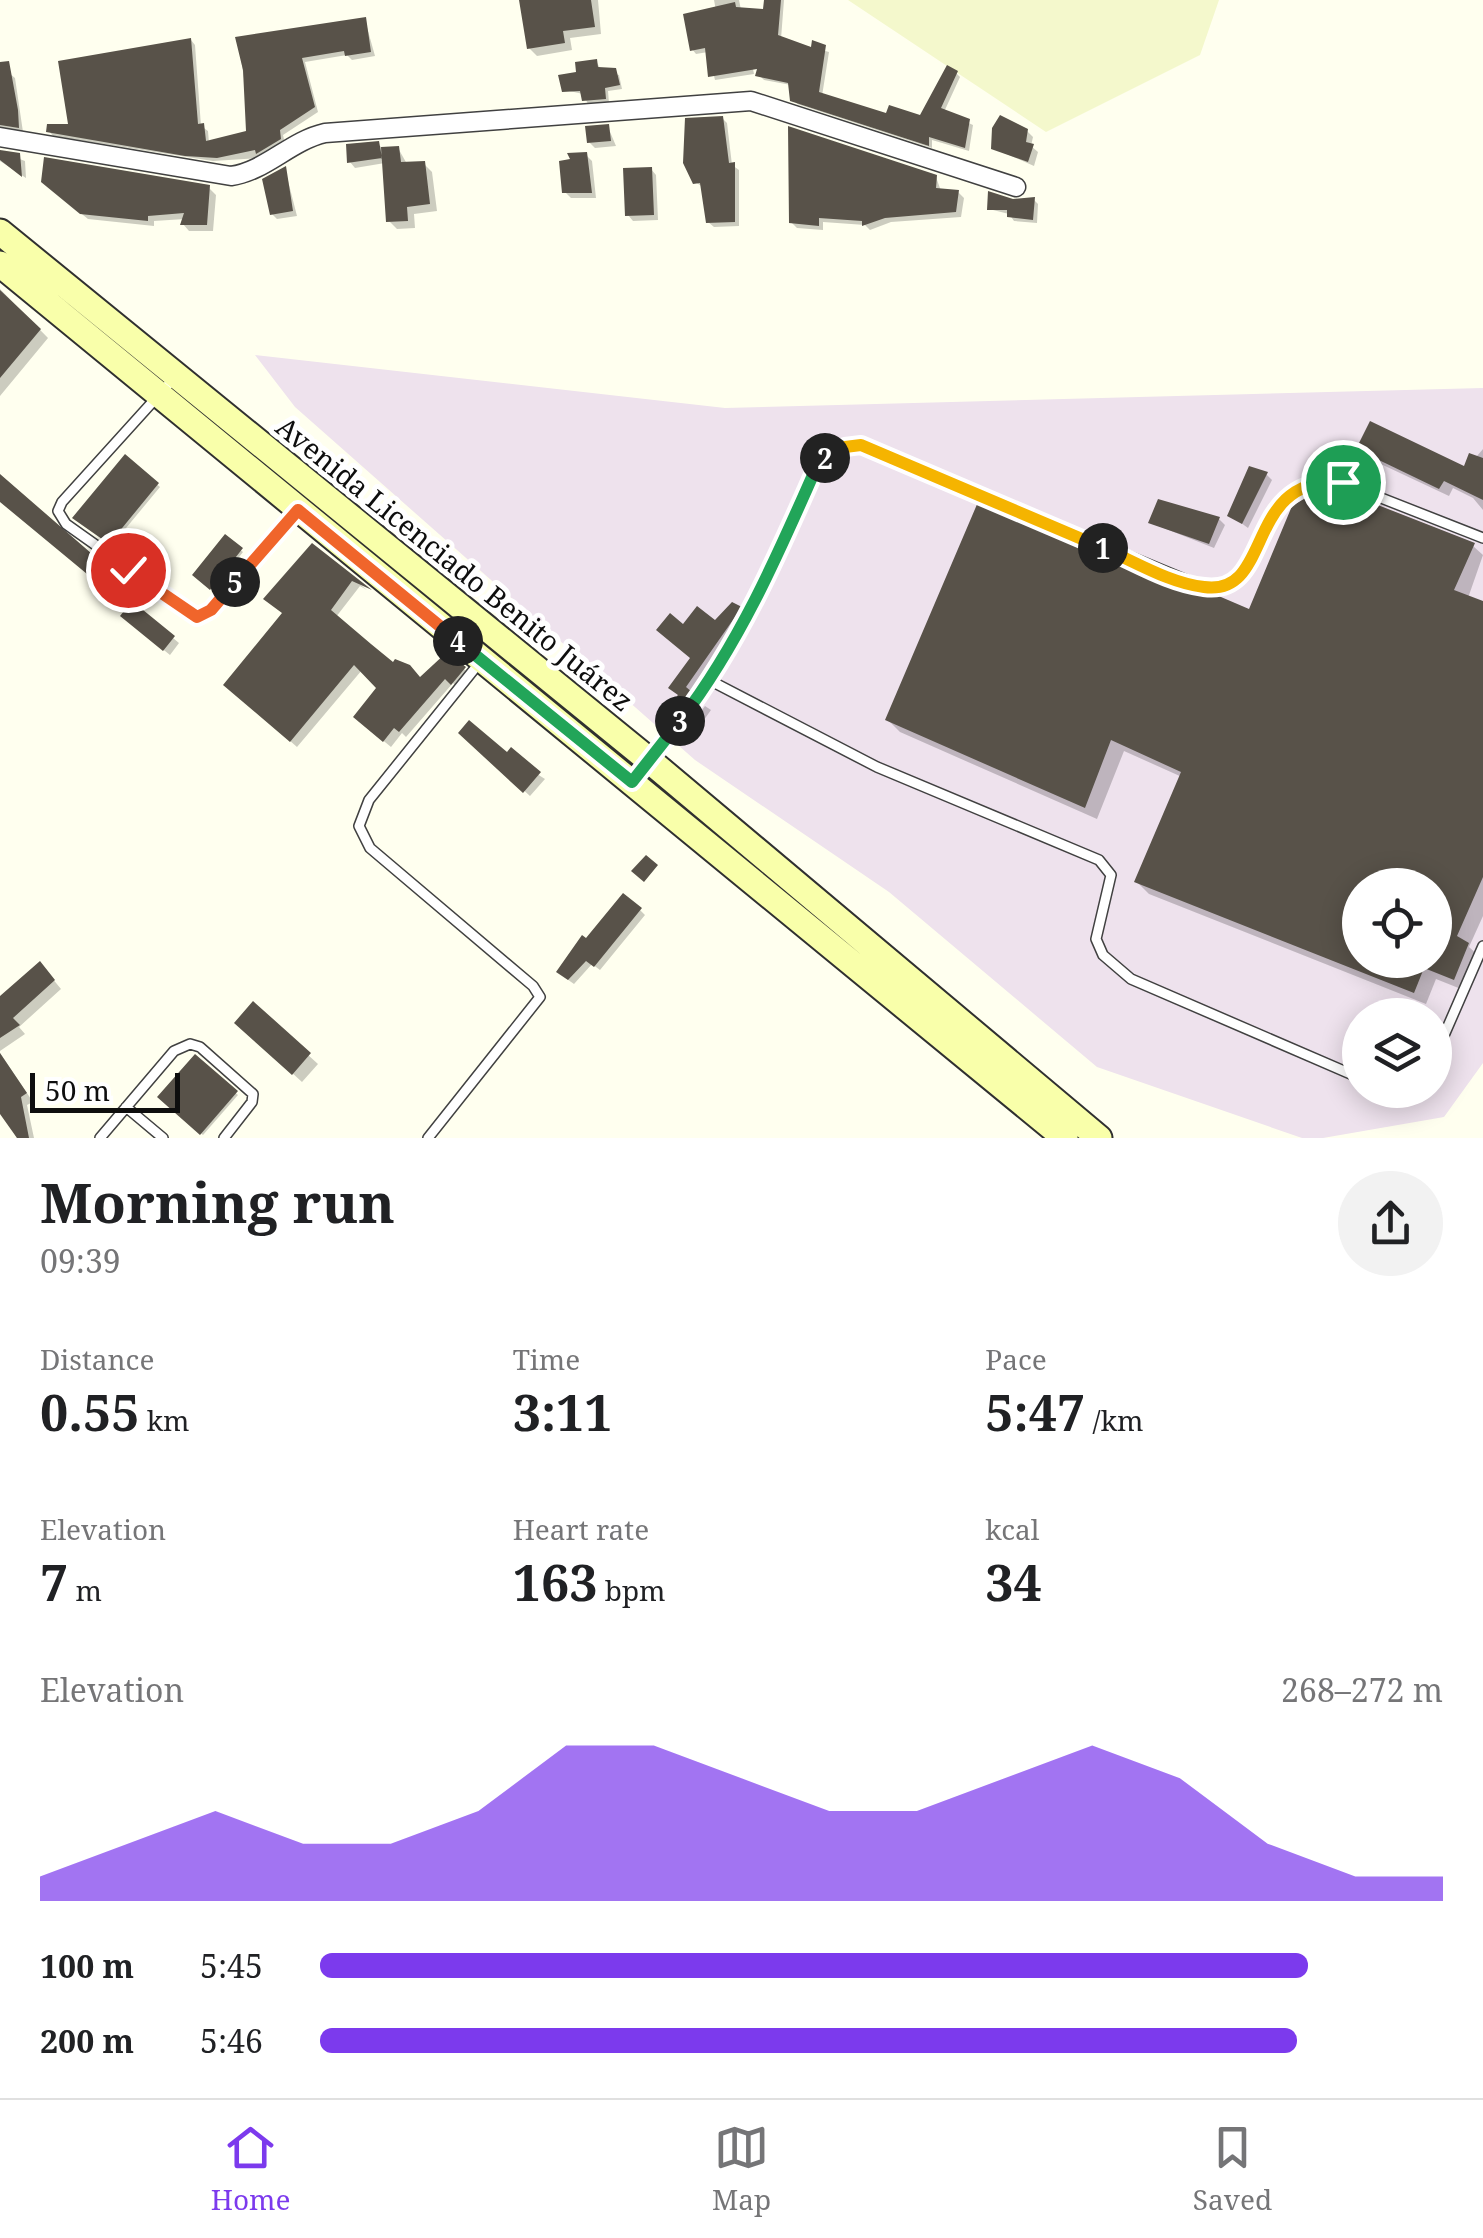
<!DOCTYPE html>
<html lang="en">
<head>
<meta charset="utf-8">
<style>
	:root { --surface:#fff; --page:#f2f2f2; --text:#202124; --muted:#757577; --line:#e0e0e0; --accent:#7c3aed }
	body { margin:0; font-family:"Noto Serif",serif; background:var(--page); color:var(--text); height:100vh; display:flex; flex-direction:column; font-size:38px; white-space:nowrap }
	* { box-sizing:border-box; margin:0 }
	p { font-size:32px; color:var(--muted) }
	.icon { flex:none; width:55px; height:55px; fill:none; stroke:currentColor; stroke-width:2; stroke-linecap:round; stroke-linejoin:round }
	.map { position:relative; height:1138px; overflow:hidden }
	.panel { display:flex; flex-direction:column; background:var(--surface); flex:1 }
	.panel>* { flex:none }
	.fabs { position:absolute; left:1342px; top:868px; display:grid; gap:20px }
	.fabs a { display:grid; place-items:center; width:110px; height:110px; border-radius:50%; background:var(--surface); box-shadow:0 5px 25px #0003; font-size:50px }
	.scale { position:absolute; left:30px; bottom:25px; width:150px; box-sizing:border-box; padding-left:10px; border:5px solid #0e0e0e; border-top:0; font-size:28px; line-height:35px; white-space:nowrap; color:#0e0e0e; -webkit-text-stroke:8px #fff; paint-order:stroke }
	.pin { position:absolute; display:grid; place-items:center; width:85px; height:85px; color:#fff; margin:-42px; border:5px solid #fff; border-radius:50%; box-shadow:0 2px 10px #0007 }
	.km { position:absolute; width:50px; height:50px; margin:-25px; border-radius:50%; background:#222; color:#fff; font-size:28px; line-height:50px; text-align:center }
	.round { display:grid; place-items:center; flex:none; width:105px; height:105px; border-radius:52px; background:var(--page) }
	.overview { display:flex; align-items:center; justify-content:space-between; height:170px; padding:0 40px }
	h1 { font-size:55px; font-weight:700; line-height:75px }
	.figures { display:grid; grid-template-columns:repeat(3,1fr); gap:15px; height:170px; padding:10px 40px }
	.figures div { display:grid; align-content:center }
	.figures b { font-size:50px; font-weight:700 }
	.figures small { font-size:28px; font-weight:400 }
	.figures p { font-size:28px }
	.chart { height:280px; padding:20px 40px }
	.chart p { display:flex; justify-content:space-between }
	.chart svg { width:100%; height:180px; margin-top:10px; fill:var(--accent); opacity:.7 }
	ul { padding:0 40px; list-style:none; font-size:32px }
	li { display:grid; grid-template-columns:160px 120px 1fr; align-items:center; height:75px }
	li i { height:25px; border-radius:12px; background:var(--accent) }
	.dock { display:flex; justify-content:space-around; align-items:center; height:140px; border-top:2px solid var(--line); background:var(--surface); font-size:28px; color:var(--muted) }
	.dock a { display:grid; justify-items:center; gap:5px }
	.dock .current { color:var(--accent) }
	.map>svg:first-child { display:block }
</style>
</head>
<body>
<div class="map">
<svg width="1483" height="1138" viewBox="0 0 1483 1138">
	<rect width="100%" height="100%" fill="#ffffef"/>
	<path fill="#eee2ed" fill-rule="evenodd" d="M255,355L725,408L1483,388V1063L1444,1117L1323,1138H1302L1097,1067L889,892L695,760L295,407ZM1360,885H1435V960H1360ZM1360,1015H1435V1090H1360Z"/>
	<path fill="#f4f8cc" d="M848,0H1219L1200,55L1046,132Z"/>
	<path fill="#0003" fill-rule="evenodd" d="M521,0H598L601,34L570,38L572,50L537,56L529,48Z
		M714,0H739L754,74L715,80L708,52L696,54L692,49L716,11Z
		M766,0H784L781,39L829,52L822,96L888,116L921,118L956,73L960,77L944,112L973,125L969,151L932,140V148L797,104L791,85L764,80L760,76Z
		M365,20L375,56L352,60L347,55L305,62L318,112L283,135L285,144L262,158L213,161L53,136L49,131L71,127L191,40L195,45L201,126L208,131L209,143L252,131L238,39Z
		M596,61L601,70L619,75L622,89L608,91L609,103L588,104L583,94L565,90Z
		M9,73L15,78L23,132L0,130V74Z
		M722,118L727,123L732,165L739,170V226L714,227L708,222L703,187L695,182Z
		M608,127L616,146L595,148L589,142Z
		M1027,131L1033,137L1031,146L1038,152L1034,166L993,148Z
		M378,144L384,150L398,148L407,164H424L432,172L437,211L414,214L415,228L397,229L389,221L385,163L355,168L350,162Z
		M0,152L25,161L26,178L0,161Z
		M586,155L592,161L596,198H571L565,192Z
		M285,169L297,216L277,219L272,214Z
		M651,169L656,175L658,220L633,221L628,215Z
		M936,177L941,191L958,192L964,198L961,217L891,222L870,230L865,225L823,222V230L797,228L791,222Z
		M209,188L216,195L213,231H189L183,224L185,219L154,221V226L88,219L51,189Z
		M1034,200L1038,204L1037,223L1014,221L1009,214L989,209Z
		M0,289L48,338L0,396Z
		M1359,449L1465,470L1483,449V510L1473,498L1453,488L1449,496L1368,458Z
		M125,457L160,487L112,545L75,518Z
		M1266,474L1272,480L1248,528L1230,515Z
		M0,483L120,582L127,589L119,598L0,500Z
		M1219,519L1225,525L1214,548L1151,523Z
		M225,538L243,552L213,590L196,575Z
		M1473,546L1483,555L1468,598L1483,604V916L1469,947L1480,957L1466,991L1436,979L1426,1004L1149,894L1137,882L1182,777L1124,751L1097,819L900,732L888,720L1203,598L1250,612ZM1360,885H1435V960H1360Z
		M312,547L367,590L360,586L336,617L393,665L420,680L464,669L470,675L459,689L453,683L406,737L402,733L391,747L363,724L379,688L362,670L297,747L233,691L285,614Z
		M740,609L747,616L692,695L697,701L686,715L674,704L693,658L683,627L716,623Z
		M129,622L173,638L179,643L170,655Z
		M705,706L711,710L701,724L695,719Z
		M461,733L507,755L545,779L530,796Z
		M640,910L645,915L600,970L592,964L574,984L564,977L587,942Z
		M47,972L61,989L19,1027L25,1034L0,1051V1000Z
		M253,1005L318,1064L302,1082L246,1031Z
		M0,1053L33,1102L27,1105L34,1138H17L0,1109Z
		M195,1058L238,1095L203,1135L160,1097Z"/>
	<path fill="#585249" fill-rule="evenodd" d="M519,0H591L595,27L563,31L565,43L527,49Z
		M764,0H781L778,35L811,47L812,40L826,45L819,92L886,113L889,105L920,115L947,65L958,71L941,108L970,119L965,148L929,137V146L790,101L788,83L755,76L757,69L708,77L705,48L690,51L683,14L735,2L736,7L763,9Z
		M366,17L371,52L345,56L344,51L302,58L315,107L280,130L281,139L256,154L255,150L217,158L185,156L46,132L47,124H68L58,61L191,38L198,124L204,123L206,141L246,131L243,70L235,37Z
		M597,59L598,67L616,68L620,85L605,88L606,99L582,101L580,91L562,92L558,75L576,72L575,62Z
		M9,61L18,110L19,128L0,125V62Z
		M1000,115L1028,129L1026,142L1034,144L1028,162L991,149L992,128Z
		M723,116L729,163L735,162V222L706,223L700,183L693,184L683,163L685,118Z
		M609,124L611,141L587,143L585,126Z
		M788,126L937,175L936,188L959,190L956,212L885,218L862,226V221L819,218V226L789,223Z
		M379,141L382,158L347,163L346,144Z
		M399,146L401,162L425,161L430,204L407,207L408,221L386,222L381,147Z
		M0,150L20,153L22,177L0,160Z
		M587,152L592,193H562L559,161L570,159L567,153Z
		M44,157L210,185L207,225H180L184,213L148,216V221L80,214L41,182Z
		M286,166L293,211L270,215L262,179Z
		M652,167L654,215L625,216L623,168Z
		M988,191L1013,199L1035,197L1033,220L1007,217V210H987Z
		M0,290L41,329L0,378Z
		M1370,421L1464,466L1469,453L1483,458V500L1444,481L1439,489L1356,449Z
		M125,454L159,483L109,544L72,518Z
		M1249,466L1268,472L1242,524L1227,516Z
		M0,474L122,580L110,593L0,502Z
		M1342,491L1475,543L1454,590L1483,601V877L1457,936L1469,943L1454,980L1424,968L1414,993L1134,882L1181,772L1111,740L1085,808L885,720L978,502L1203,596L1214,594L1249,609L1292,506L1314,493ZM1360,885H1435V960H1360Z
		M1158,499L1220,517L1209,544L1148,523Z
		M225,534L243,548L210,590L192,575Z
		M312,543L372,590L352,581L331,610L371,644L393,662L395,659L410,665L420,677L447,652L466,667L451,685L445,679L399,732L394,728L383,742L353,717L376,688L354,665L290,742L223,685L282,613L263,599Z
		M132,601L175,636L163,651L120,616Z
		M732,602L742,607L686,687L692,692L678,710L671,704L678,695L668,688L690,658L656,630L670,613L683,624L697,606L715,620Z
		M469,720L507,752L511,747L541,772L523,793L458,733Z
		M646,855L658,865L644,882L631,871Z
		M623,893L642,908L594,967L586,961L568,980L556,972L582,935L586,938Z
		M40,961L55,980L13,1018L20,1025L0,1038V996Z
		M253,1001L311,1053L292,1075L234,1023Z
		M0,1053L27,1093L21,1097L29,1138H17L0,1114Z
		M195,1054L238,1091L200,1135L157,1097Z"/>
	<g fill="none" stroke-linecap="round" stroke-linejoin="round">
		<defs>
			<path id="service" d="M176,376L62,502L58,511L66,524L197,617L211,610L298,510
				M711,681L877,767L1099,860L1111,875L1096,939L1103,955L1131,979L1360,1078
				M634,780L711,681L767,578L816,469L827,456L861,445L1206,588C1280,581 1246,475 1343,483L1483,538
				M1435,1056L1483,946
				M126,1107L163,1138
				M100,1138L174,1051L190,1044L200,1047L253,1094L252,1102L224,1138
				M428,1138L540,997L533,986L370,848L359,826L369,800L480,662"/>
			<path id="minor" d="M0,137L231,176C266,171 290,141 325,133L751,101L1016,187"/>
			<path id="secondary" d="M0,232L650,761L1099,1138
				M0,264L1065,1138"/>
		</defs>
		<use href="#service" stroke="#414141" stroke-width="12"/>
		<use href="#minor" stroke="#414141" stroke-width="21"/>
		<use href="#secondary" stroke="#303030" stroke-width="29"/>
		<use href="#service" stroke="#fff" stroke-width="9"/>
		<use href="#minor" stroke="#fff" stroke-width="18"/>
		<use href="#secondary" stroke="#f9ffaa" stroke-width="25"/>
	</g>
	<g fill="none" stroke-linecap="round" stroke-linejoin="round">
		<defs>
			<path id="split-1" d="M1103,548C1134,561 1169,583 1204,587C1275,597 1242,475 1343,482"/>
			<path id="split-2" d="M825,458L845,447L861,445L1103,548"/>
			<path id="split-3" d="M680,721C739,644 777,557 816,468L825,458"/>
			<path id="split-4" d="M458,641L632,782L680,721"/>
			<path id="split-5" d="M235,582L298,510L458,641"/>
			<path id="split-6" d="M128,570L197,617L211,610L235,582"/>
		</defs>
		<use href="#split-1" stroke="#fff" stroke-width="20"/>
		<use href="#split-2" stroke="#fff" stroke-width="20"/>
		<use href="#split-3" stroke="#fff" stroke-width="20"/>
		<use href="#split-4" stroke="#fff" stroke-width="20"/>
		<use href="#split-5" stroke="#fff" stroke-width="20"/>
		<use href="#split-6" stroke="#fff" stroke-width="20"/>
		<use href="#split-1" stroke="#f5b400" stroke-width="12"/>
		<use href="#split-2" stroke="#f5b400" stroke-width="12"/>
		<use href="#split-3" stroke="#22a559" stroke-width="12"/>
		<use href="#split-4" stroke="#22a559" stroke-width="12"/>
		<use href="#split-5" stroke="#f0652b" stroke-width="12"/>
		<use href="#split-6" stroke="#f0652b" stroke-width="12"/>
	</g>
	<g text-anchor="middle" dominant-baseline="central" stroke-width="10" stroke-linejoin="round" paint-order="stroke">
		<g font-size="28" fill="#0e0e0e" stroke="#fff">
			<text transform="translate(455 563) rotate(39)">Avenida Licenciado Benito Juárez</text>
		</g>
	</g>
</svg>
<div class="fabs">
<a><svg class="icon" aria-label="locate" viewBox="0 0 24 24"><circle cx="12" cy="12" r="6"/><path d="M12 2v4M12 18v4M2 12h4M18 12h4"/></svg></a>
<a><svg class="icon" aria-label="layers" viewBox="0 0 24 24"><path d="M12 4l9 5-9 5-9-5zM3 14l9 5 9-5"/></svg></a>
</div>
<div class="scale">50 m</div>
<div class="pin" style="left:1343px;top:482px;background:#1e9e55"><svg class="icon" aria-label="arrive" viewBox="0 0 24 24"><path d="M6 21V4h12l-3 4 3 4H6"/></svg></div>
<div class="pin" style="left:128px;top:570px;background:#d93025"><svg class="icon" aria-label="check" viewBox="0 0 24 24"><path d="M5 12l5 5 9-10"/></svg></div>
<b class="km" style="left:1103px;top:548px">1</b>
<b class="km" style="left:825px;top:458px">2</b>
<b class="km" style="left:680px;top:721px">3</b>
<b class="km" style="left:458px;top:641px">4</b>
<b class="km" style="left:235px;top:582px">5</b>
</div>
<section class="panel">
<div class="overview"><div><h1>Morning run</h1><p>09:39</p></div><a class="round"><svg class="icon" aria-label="share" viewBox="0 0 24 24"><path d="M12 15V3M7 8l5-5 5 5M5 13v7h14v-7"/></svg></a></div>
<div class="figures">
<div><p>Distance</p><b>0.55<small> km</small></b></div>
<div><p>Time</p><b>3:11</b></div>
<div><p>Pace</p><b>5:47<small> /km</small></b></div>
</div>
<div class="figures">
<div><p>Elevation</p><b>7<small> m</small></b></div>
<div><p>Heart rate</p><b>163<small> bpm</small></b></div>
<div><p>kcal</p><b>34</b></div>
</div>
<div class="chart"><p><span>Elevation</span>268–272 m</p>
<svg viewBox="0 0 160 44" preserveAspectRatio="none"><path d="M0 44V38L10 30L20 22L30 30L40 30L50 22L60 6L70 6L80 14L90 22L100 22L110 14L120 6L130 14L140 30L150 38L160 38V44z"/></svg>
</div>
<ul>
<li><b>100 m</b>5:45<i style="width:88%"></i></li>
<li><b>200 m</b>5:46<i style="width:87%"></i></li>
</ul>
</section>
<nav class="dock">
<a class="current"><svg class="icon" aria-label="home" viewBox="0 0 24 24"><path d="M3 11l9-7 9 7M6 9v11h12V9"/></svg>Home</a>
<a><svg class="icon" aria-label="map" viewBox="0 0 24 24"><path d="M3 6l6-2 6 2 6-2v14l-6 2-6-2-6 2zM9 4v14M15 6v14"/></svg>Map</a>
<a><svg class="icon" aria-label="saved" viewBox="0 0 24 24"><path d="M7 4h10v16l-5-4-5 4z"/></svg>Saved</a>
</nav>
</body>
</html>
